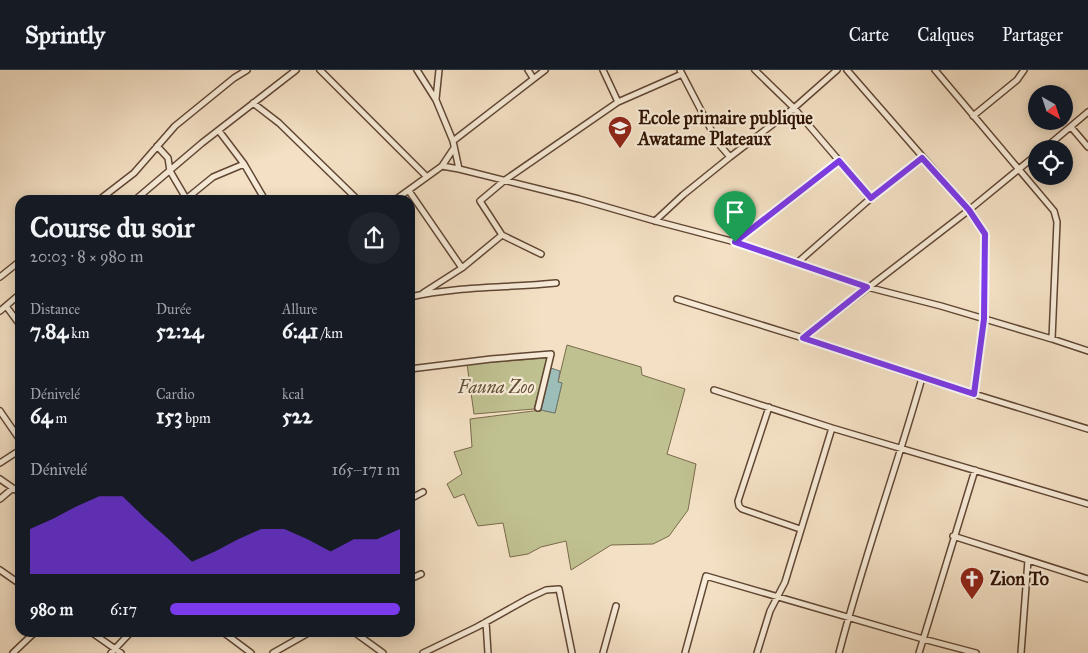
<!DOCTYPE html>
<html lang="fr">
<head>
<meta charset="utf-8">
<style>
	:root { --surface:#171b24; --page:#20242c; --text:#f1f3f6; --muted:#9ea1a6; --line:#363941; --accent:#7c3aed }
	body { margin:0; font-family:"IM FELL Great Primer",serif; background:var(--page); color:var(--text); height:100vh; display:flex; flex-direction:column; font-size:19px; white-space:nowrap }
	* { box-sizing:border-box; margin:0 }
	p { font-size:16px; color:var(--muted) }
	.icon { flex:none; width:28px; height:28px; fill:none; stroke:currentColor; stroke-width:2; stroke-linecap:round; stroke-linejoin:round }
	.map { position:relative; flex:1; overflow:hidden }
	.drawer { position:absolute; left:15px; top:125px; width:400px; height:442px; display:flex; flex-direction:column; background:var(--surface); border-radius:15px; box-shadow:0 2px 12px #0003 }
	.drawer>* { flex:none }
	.needle { width:32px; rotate:141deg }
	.controls { position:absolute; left:1028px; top:15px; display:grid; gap:10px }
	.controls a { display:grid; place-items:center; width:45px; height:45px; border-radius:50%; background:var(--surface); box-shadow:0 2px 12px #0003; font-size:25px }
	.pin { position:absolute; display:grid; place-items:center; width:42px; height:42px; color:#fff; margin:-51px -21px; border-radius:50% 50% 50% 0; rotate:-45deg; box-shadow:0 0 5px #0007 }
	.pin .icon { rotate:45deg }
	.round { display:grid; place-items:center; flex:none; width:52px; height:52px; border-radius:26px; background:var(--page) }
	.overview { display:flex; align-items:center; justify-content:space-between; height:85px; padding:0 15px }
	h1 { font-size:28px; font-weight:800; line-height:38px }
	.metrics { display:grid; grid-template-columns:repeat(3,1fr); gap:8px; height:85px; padding:5px 15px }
	.metrics div { display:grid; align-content:center }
	.metrics b { font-size:21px; font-weight:800 }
	.metrics small { font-size:14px; font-weight:400 }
	.metrics p { font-size:14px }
	.chart { height:140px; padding:10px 15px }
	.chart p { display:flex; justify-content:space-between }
	.chart svg { width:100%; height:90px; margin-top:5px; fill:var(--accent); opacity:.7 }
	ul { padding:0 15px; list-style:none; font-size:16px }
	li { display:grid; grid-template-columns:80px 60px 1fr; align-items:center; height:38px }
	li i { height:12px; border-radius:6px; background:var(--accent) }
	header { display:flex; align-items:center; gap:30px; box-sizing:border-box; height:70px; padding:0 25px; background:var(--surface); border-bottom:1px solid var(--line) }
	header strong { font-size:24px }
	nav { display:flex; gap:28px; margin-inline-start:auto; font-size:18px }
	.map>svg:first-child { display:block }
</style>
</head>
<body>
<header>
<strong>Sprintly</strong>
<nav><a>Carte</a><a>Calques</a><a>Partager</a></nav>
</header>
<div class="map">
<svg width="1088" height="583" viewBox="0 0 1088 583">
	<rect width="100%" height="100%" fill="#f4e1c5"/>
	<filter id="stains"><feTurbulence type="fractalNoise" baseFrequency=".004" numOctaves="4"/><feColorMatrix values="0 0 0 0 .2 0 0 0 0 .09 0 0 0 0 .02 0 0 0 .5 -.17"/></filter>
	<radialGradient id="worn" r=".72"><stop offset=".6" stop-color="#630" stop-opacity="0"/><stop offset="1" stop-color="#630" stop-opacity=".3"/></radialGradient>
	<path fill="#c0c191" stroke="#786a4a" d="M567,275L641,297L642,305L685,319L667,384L696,394L688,440L669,466L653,474L611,475L571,500L566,471L541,477L528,484L510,487L503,453L478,456L464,424L454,428L447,414L462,404L454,382L472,377L470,349L541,340L555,343L562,313L558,312Z
		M547,288L534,339L474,344L467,294Z"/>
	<path fill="#9cbdb8" stroke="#707970" d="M551,298L560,301L558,312L562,313L555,343L541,340Z"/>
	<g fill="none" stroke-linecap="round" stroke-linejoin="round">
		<defs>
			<path id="minor" d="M320,0L427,107
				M417,0L436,30L453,71L459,99
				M528,0L533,8
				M603,0L618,32
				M680,0L718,73L730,87
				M755,0L794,38L871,128
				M847,0L969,140L985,164L984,249L974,324
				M935,0L1054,141L1057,152L1052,269
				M436,29L439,0
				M253,33L279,53L358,130
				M973,46L1017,10L1024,0
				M1071,57L1088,77
				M219,61L244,94L265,130
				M453,71L545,0
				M157,76L168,88L170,101L187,130
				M1044,79L1088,42
				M442,96L459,99L579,129L655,151L735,172L867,217L941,236L1052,269L1088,281
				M409,121L462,198
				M186,129L213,107L244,94
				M99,130L134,103L175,56L234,8L247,0
				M135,130L202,73L296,0
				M395,130L442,96L454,78
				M655,151L683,125L730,87L794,38L837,0
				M735,172L839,91
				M541,184L502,165L480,131L505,110L618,32L682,4
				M797,193L871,128L923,88
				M0,207L20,191
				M423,223L462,198L502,165
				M410,227C458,216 507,218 556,213
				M677,229L803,268L922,308L1088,359
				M6,236L20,255
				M0,241L20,224
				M803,268L969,140L1036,85
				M410,299L491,289L551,284L538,338
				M714,320L832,358L1088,434
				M769,337L738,431L739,436L742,439L800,459
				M0,341L20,370
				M0,393L20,380
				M0,409L20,423
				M0,429L13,418
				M410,429L423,422
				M953,466L1088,509
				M0,500L20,514
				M410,509L421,504
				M486,552L488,583
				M91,562L121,583
				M223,562L251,583
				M354,562L383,583
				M13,583L35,562
				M111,583L131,562
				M273,583L310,562
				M423,583L477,557L529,528L546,520L559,519L572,583
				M603,583L616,536
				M685,583L706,506L923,569L976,583
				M757,583L770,541L785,512L832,358
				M839,583C863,490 896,400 922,308
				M919,583L975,400
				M1021,583L1028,490"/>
		</defs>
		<use href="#minor" stroke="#604634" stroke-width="8"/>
		<use href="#minor" stroke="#f8ecd9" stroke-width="5"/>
	</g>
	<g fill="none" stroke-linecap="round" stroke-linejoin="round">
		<defs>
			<path id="route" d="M922,88L969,140L985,164L984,249L974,324L803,268L867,217L735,172L839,91L871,128Z"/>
		</defs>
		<use href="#route" stroke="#fff" stroke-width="10"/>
		<use href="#route" stroke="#7c3aed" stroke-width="6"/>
	</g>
	<defs>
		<symbol id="school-pin" viewBox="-11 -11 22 30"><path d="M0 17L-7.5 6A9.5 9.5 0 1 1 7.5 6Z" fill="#8f2418" stroke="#f8ecd9"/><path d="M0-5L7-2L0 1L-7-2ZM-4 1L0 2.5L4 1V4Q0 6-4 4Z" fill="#fff"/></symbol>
		<symbol id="church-pin" viewBox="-11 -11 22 30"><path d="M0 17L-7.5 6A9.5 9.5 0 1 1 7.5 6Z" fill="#8f2418" stroke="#f8ecd9"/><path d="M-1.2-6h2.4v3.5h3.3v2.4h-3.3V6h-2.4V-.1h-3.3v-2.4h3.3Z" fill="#fff"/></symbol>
	</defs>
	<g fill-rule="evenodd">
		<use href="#school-pin" x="606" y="44" width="28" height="38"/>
		<use href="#church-pin" x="958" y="495" width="28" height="38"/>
	</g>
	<g text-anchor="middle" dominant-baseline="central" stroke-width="4.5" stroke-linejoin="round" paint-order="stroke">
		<g font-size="18" font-weight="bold" fill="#2f1304" stroke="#f8ecd9" text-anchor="start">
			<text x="638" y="48">Ecole primaire publique<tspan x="638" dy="21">Awatame Plateaux</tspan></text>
			<text x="990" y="509">Zion To</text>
		</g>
		<g font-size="18" font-style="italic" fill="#625035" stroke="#f8ecd9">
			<text x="496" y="317">Fauna Zoo</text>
		</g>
	</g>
	<rect width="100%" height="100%" filter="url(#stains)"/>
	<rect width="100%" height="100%" fill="url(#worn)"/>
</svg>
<div class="controls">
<a><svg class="needle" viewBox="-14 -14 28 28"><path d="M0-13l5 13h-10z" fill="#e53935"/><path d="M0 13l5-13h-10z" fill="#9ea1a6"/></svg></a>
<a><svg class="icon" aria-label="locate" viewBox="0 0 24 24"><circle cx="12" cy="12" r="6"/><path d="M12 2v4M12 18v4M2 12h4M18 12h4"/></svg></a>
</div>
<div class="pin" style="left:735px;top:172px;background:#1e9e55"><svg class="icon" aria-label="arrive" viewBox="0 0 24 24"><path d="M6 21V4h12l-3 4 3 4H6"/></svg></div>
<section class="drawer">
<div class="overview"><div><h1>Course du soir</h1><p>20:03 · 8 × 980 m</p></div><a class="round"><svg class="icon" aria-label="share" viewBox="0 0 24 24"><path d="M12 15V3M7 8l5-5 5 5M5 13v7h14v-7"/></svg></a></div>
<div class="metrics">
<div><p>Distance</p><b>7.84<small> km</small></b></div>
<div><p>Durée</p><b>52:24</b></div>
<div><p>Allure</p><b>6:41<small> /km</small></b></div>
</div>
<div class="metrics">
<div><p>Dénivelé</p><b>64<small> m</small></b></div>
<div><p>Cardio</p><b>153<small> bpm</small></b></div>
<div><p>kcal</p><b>522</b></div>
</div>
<div class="chart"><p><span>Dénivelé</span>165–171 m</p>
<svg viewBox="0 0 160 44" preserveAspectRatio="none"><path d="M0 44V22L10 17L20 11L30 6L40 6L50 17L60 27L70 38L80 33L90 27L100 22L110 22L120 27L130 33L140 27L150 27L160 22V44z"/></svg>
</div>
<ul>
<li><b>980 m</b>6:17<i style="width:100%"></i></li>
</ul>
</section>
</div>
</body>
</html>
